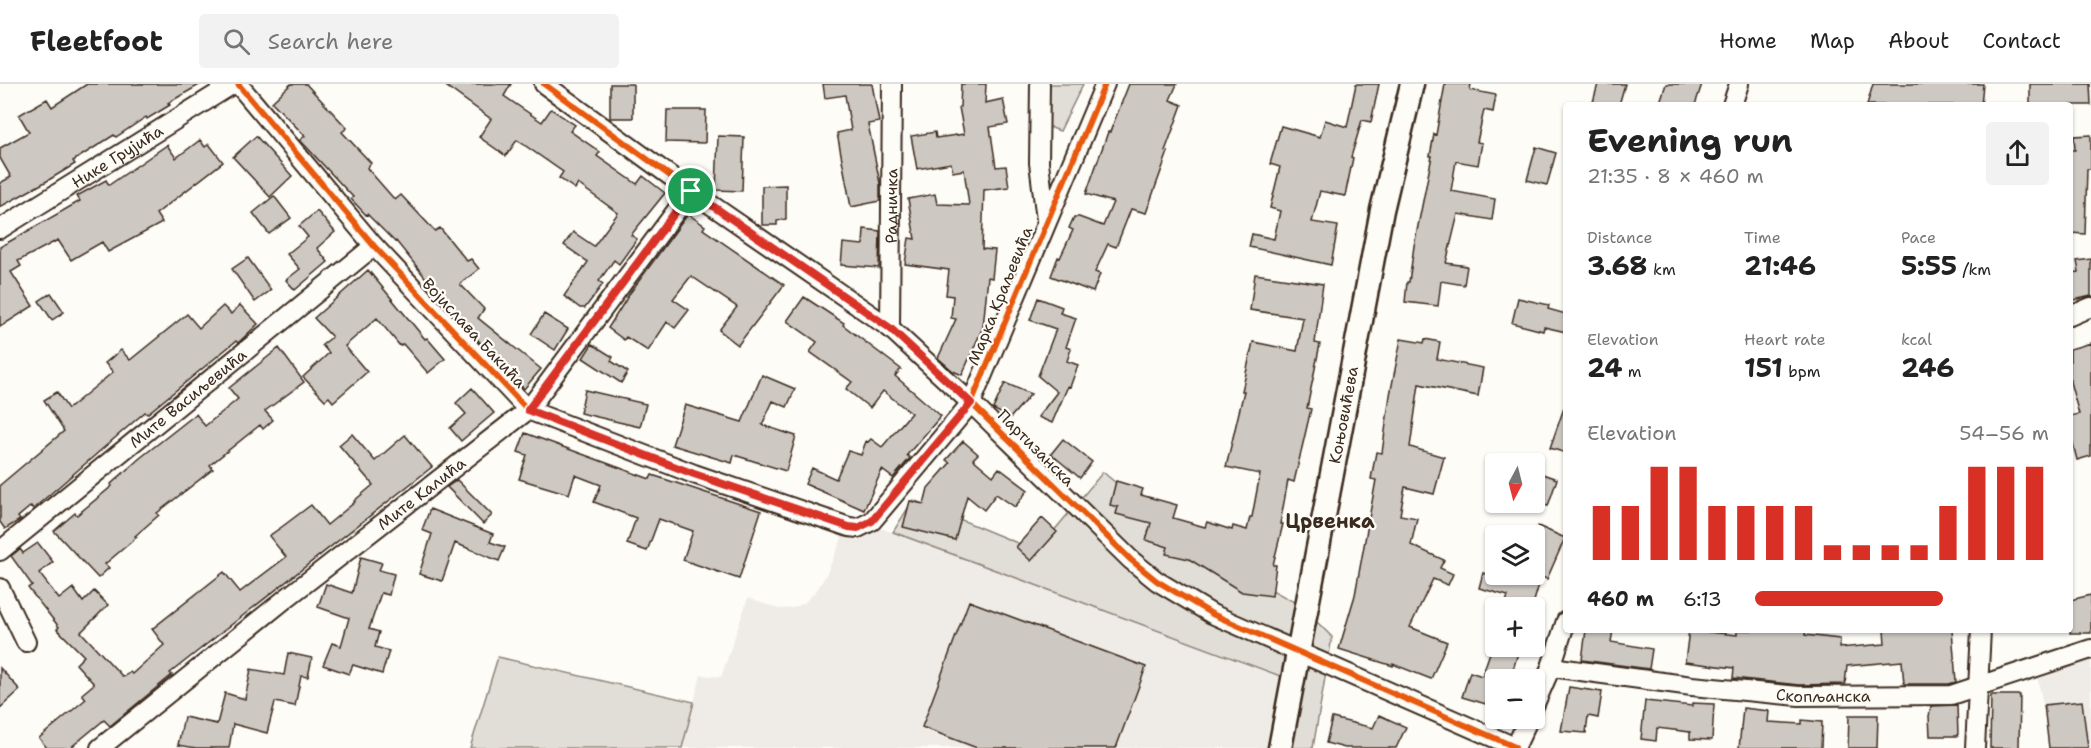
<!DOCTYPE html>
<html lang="en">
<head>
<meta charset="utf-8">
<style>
	:root { --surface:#fff; --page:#f2f2f2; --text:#222; --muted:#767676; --line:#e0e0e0; --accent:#d93025 }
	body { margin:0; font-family:"Shantell Sans",sans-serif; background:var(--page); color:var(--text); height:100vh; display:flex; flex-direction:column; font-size:22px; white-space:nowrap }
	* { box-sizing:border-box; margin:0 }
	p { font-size:20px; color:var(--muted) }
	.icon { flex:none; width:33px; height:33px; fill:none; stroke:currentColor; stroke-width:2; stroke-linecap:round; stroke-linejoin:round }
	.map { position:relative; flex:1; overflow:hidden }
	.drawer { position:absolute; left:1563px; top:18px; width:510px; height:531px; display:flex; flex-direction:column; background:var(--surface); border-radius:6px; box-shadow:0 2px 4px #0004 }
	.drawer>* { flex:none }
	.needle { width:39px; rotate:187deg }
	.fabs { position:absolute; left:1485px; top:369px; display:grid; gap:12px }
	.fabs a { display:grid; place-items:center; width:60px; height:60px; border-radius:6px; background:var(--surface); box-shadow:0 2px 4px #0004; font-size:30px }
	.pin { position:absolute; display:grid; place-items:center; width:51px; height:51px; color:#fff; margin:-26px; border:3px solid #fff; border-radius:50%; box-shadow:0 2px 6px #0007 }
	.round { display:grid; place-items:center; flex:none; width:63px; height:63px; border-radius:6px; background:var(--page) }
	.head { display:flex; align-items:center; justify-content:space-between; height:102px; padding:0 24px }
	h1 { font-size:33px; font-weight:700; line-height:45px }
	.metrics { display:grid; grid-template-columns:repeat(3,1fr); gap:9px; height:102px; padding:6px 24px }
	.metrics div { display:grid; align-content:center }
	.metrics b { font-size:26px; font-weight:700 }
	.metrics small { font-size:16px; font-weight:400 }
	.metrics p { font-size:16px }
	.chart { height:168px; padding:12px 24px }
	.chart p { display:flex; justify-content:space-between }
	.chart svg { width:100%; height:108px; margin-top:6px; stroke:var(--accent); stroke-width:6 }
	ul { padding:0 24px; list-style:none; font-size:20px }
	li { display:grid; grid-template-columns:96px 72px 1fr; align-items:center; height:45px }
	li i { height:15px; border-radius:8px; background:var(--accent) }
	header { display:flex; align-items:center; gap:36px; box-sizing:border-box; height:84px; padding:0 30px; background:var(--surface); border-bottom:2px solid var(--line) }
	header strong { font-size:28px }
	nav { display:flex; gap:33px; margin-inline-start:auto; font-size:21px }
	.search { width:420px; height:54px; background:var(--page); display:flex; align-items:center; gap:15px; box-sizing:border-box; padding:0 21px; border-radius:6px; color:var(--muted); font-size:22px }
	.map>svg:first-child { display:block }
</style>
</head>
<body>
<header>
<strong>Fleetfoot</strong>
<div class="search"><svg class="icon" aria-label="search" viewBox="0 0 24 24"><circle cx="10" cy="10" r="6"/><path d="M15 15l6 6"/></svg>Search here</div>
<nav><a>Home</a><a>Map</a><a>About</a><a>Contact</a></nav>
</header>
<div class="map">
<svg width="2091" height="664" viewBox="0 0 2091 664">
	<rect width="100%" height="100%" fill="#fdfcf7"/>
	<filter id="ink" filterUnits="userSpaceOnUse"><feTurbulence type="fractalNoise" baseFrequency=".0167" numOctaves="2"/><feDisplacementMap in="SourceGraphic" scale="12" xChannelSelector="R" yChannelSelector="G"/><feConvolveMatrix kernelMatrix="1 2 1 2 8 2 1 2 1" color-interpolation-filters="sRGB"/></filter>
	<g filter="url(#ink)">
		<path fill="#efece7" d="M851,433L1284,593L1271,664H682L701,591L721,593L748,514L779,525L793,524L804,519L816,507L826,491Z
			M2091,577V664H2053L2037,593Z"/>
		<path fill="#e1ded7" stroke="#8e847a" stroke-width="1.5" d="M1049,0H1083L1060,47L1046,42Z
			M1103,388L1187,460L1300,521L1332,553L1313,664H1271L1283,593L893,448L913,416L1037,467Z
			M498,573L694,618L682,664H470Z"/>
		<path fill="#cdc8c2" stroke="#3b2a1e" stroke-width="1.5" d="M87,0H201L168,19L170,21L147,35L146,33L116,53L114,51L73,77L75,80L47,97L0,123V99L11,93L0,74V64L29,48L19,31L47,15L52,23Z
			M291,0H306L347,44L342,48L371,79L367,84L395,116L401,111L435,147L440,144L467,177L471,175L479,185L460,200L484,225L478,234L541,285L524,305L426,201L429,198L396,157L395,158L367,130L366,131L351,115L353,113L300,56L305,52L272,18Z
			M443,0H511L504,12L542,38L551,25L575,41L570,47L600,68L597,72L637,100L643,92L665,109L631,151L637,155L619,180L614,176L599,197L603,200L585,224H580L564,212L588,178L564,161L573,148L594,162L618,129L578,100L575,105L559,94L563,88L517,56L506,72L479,53L491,35Z
			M610,0H633V34H610Z
			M823,0H872L879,38L868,40L880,99V117L851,123L837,49L851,46L845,11L825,14Z
			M961,0H986L985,19L1003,15L1008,40L990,43L996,83L1006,82L1009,103L984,106L982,165L995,166L992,194L988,193L983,243L962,291L953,287L938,274L956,235L951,234L953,212L946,211L949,186L905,180L909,154L915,155L908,115L935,110L937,120L969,121L964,86L953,88L951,79L917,85L911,52L935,48L936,54L964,50L959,23H960Z
			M1129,0H1177L1170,16L1182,21L1165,67L1168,68L1146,129L1131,125L1116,163L1108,160L1095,188L1100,190L1093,208L1051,192L1058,173L1060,174L1073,146L1069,144L1074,133H1079L1103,142L1113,118L1086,110L1108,48H1110Z
			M1356,0H1379L1371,38L1362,36L1351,73L1353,74L1345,112L1320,107L1312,138L1338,142L1331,181L1249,163L1252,150L1274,155L1280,127L1270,124L1280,83L1270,80L1281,42L1320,53L1325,36L1347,43Z
			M1445,0H1471L1470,6L1496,11L1493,28L1484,26L1477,58L1482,59L1478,81L1456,77L1451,107L1495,115L1492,136L1458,130L1446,179L1467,182L1464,201L1441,197L1438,222L1405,218L1407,198H1409L1414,162L1432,72H1430L1434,50L1436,51Z
			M1598,0H1625L1619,21H1606L1593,18Z
			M1666,0H1702L1695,21H1659Z
			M1873,0H1983L1981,21H1867Z
			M2030,0H2090L2091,21H2030Z
			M667,26H706L705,59L666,58Z
			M2091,51V85H2087L2085,150L2070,149V66H2075L2074,52Z
			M256,52L292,92L270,113L233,73Z
			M718,52L744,53L742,107L716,106Z
			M200,56L205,63L209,60L223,78L156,130L162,139L108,168L102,158L71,176L58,156L18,177L21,182L11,188L33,222L0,243V163L80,117L77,112L106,96L109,101L167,61L176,74Z
			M1536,63L1556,69L1547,101L1527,96Z
			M786,101V135L777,137V141H762V102Z
			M274,112L291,134L269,150L253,129Z
			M317,127L335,148L317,164L328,178L295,206L286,196L300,185L287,170L308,153L299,142Z
			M688,130L705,142L703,145L784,201L738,261L719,246L737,223L691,192L673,215L689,226L675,244L667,238L648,267L626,253L624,256L608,244L630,209Z
			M864,145L880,147L879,184L841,181L843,159L863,161Z
			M248,174L271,206L255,218L232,185Z
			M2091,175V212L2070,217V189L2079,188L2077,177Z
			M368,186L425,255L427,254L445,275L428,289L403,260L400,262L377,234L345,262L367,288L333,318L329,313L325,316L303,293L329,269L322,261L332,253L314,234Z
			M1255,190L1323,200L1315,259L1320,260L1307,324L1311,325L1294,398L1288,396L1280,440H1283L1273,481H1276L1272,512L1242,508L1189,475L1166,470L1168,463L1146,456L1151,439L1116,430L1118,423L1110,421L1116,397L1143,405L1141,411L1177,421L1173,434L1205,443L1207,438L1232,446L1233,442L1247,446L1250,433H1252L1260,390L1226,383L1244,307H1242L1253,258L1297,267L1303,234L1250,226Z
			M51,209L64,228L52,236L39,217Z
			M804,213L844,239L843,241L901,285L895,292L941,332L907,371L910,374L893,394L882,386L864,426L805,400L812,384L836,395L848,367L861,371L866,357L868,358L871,355L882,363L911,329L883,307L870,324L846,305L852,298L810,268L817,258L787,237Z
			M1038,214L1062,223L1060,229L1076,234L1066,263L1071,265L1067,277L1078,281L1070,303L1068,302L1052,339L1038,333L1057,308L1038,292L1056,245L1030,236Z
			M1518,214L1549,221L1548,225L1566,230V248L1544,243L1543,247L1512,239Z
			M240,221L258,240L238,259L236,257L147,330L145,328L33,425L31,422L18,433L20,436L5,445L0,438V401L64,347L44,316L57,308L68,325L113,288L105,279L121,266L130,276L187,230L199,244L223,222L231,230Z
			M544,230L568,245L555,266L531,250Z
			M1401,255L1424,259L1425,255L1440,258L1437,275L1483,284L1478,312L1419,300L1410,363L1444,373L1434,410L1405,403L1400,431L1417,434L1411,461L1444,476L1440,484L1453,490L1448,501L1433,495L1410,543L1447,558L1431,595L1393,580V582L1339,565L1355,511L1376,396L1371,395L1376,368L1382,369L1390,311Z
			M2091,259V372L2077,376L2070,348V332L2079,330L2070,298V265Z
			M592,260L613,273L611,277L628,288L621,299L583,274Z
			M279,264L304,298L265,327L273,336L263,345L260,341L210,381L213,385L157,429L159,431L135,452L137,453L105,480L109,484L98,494L54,447L75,429L77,431L112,402L111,400L140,374L196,330L205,342L238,315L229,304Z
			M762,291L795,305L787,323L773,317L762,341L796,352L786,387L734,371L732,379L672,361L685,321L742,338Z
			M1005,299L1031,310L1010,334L993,325Z
			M472,304L494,329L461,357L450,344L466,330L456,319Z
			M585,306L646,320L640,343L580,329Z
			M1564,324H1566V369L1550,364Z
			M525,349L650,395L652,391L761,427L739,495L683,476L693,447L659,435L647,467L627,460L636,434L594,418L601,401L575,391L569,410L519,395L527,371L518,368Z
			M352,350L375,377L405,351L432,383L170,589L172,591L110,642L104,636L70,664H47L39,654L86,615L82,610L94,600L76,580L84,572L57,545L59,543L28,504L32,501L11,472L20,465L23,469L38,459L53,478L39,489L59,515L73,504L83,518L94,507L108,521L81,548L123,593L130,588L132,590L164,561L152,545L224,488L240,508L286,473L269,452L283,442L311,421L327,441L355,418L354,417L373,401L339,361Z
			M1063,355L1092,378L1080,394L1051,370Z
			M963,357L978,370L973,375L993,392L999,384L1028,406L1015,423L996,410L984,426L967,412L955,456L903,443L910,417L924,420L928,404L950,379L946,376Z
			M1534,387L1557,395L1548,422L1534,418Z
			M457,396L492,431L483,440L447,403Z
			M430,425L493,450L490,458L505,463L499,477L455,459L442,497L419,490L432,450L422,446Z
			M1042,434L1057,448L1031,477L1016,463Z
			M1538,442L1565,454L1547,495L1534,490V452Z
			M361,473L382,479L379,486L394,490L389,511L381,509L369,545L379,548L375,563L389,567L382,590L353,581L349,590L323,581L332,559L341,562L349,534L318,523L326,500L352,509Z
			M1483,489L1523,500L1526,493L1540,497L1532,524H1504L1508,512L1479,504Z
			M2091,511V549H2070V516Z
			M969,517L1146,583L1116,664H977L922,643Z
			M1586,546H1613L1611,558L1652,565L1649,585L1582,576Z
			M1689,546L1737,551V546H1806L1805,551L1840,555L1839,564L1885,560L1884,546H1952L1956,598L1949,600H1904L1902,577L1847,582L1845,600L1799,601L1733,594L1734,584L1685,578Z
			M1493,560L1496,562H1520L1510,596H1496V623L1462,613L1470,588L1482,592Z
			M288,569L312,574L308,593L301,592L295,622L275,618L267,649L233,640L229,664H196L178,661L184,633L217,640L225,609L245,615L251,585L284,591Z
			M0,584L20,606L0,624Z
			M1569,603L1602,608L1598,634L1588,632L1586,649L1561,647Z
			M1991,611H2020L2019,664H1990Z
			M1645,617L1692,622V619L1714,620L1712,656L1690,655V648L1657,644L1656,657L1641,655Z
			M2082,617L2088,664H2049L2044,621Z
			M1957,621L1958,652H1930L1929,632L1931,622Z
			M1743,624L1769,627L1768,638L1802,640V636L1822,638L1821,664H1739Z
			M1379,631L1406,643L1396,664H1345L1326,659L1332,634L1373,644Z
			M1849,631H1878L1877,664H1848Z"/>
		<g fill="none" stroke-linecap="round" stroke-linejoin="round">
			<defs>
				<g id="minor">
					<path d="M238,0L374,162L528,326L694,390L849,443L858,444L872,437L971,319L1105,0"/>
					<path d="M544,0L691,107L890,244L971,319L1131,476L1157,497L1212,530L1515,663"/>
					<path d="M1040,0L1039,79L1046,136"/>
					<path d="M1732,21L1739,0"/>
					<path id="s1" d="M0,145L233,0"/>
					<path d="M2070,232L2091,223"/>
					<path id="s2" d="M890,244L892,0"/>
					<path id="s3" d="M0,467L374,162"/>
					<path d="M0,504L26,558"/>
					<path id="s4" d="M1551,583L1692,602L1799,612L1951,611L2091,565"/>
					<path d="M1534,622L1551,583L1566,537"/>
					<path id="s5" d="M100,664L284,516L528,326L691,107"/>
					<path d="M1515,664L1529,634"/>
					<path d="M1975,664L1981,546"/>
				</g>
				<g id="major">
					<path id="s6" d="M1280,664L1382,126L1412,0"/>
				</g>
			</defs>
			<use href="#minor" stroke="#3b2a1e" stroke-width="22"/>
			<use href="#major" stroke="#3b2a1e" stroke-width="27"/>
			<use href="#minor" stroke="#fdfcf7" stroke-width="18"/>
			<use href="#major" stroke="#fdfcf7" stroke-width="22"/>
			<defs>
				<path id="cycleway" d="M238,0L374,162L528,326L694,390L849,443L858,444L872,437L971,319L1105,0
					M544,0L691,107L890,244L971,319L1131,476L1157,497L1212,530L1515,663"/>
			</defs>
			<use href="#cycleway" stroke="#fdfcf7" stroke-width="10"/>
			<use href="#cycleway" stroke="#e8590c" stroke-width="6"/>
		</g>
	</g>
	<g fill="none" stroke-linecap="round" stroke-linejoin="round" filter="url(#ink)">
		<defs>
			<path id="route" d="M691,107L890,244L971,319L872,437L858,444L849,443L694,390L528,326Z"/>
		</defs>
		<use href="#route" stroke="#fff" stroke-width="12"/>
		<use href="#route" stroke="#d93025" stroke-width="8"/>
	</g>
	<g text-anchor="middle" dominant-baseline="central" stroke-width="4.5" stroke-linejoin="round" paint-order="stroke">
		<g font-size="16" fill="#3b2a1e" stroke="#fdfcf7">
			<text stroke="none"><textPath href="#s1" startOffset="138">Нике Грујића</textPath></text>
			<text stroke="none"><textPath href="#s2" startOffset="122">Радничка</textPath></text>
			<text transform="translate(1000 212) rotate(-68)">Марка Краљевића</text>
			<text transform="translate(474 249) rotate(47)">Војислава Бакића</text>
			<text stroke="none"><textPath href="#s3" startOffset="242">Мите Васиљевића</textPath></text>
			<text stroke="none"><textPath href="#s6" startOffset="339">Коњовићева</textPath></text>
			<text transform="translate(1036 364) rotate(45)">Партизанска</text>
			<text stroke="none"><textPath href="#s5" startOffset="410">Мите Калића</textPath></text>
			<text stroke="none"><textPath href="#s4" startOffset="274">Скопљанска</textPath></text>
		</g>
		<g font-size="20" font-weight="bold" fill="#3b2a1e" stroke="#fdfcf7">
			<text x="1330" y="437">Црвенка</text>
		</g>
	</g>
</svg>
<div class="fabs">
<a><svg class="needle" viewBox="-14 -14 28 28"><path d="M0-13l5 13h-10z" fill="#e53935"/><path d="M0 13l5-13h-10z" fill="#767676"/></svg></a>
<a><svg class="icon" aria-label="layers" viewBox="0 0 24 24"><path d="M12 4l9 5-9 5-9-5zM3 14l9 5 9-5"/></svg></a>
<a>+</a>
<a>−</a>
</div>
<div class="pin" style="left:691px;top:107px;background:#1e9e55"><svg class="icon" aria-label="arrive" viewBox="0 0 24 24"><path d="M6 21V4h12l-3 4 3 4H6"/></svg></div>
<section class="drawer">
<div class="head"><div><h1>Evening run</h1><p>21:35 · 8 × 460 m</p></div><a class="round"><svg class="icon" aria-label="share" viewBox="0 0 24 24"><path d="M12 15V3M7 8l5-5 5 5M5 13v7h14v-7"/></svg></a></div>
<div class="metrics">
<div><p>Distance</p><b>3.68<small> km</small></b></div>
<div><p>Time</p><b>21:46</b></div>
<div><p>Pace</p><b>5:55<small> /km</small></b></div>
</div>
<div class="metrics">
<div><p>Elevation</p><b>24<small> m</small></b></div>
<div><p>Heart rate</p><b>151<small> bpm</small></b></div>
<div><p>kcal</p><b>246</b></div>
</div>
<div class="chart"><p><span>Elevation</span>54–56 m</p>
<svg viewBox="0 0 160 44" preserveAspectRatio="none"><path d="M5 44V22M15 44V22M25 44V6M35 44V6M45 44V22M55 44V22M65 44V22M75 44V22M85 44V38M95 44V38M105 44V38M115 44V38M125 44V22M135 44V6M145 44V6M155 44V6"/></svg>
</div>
<ul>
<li><b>460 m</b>6:13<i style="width:64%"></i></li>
</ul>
</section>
</div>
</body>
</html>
